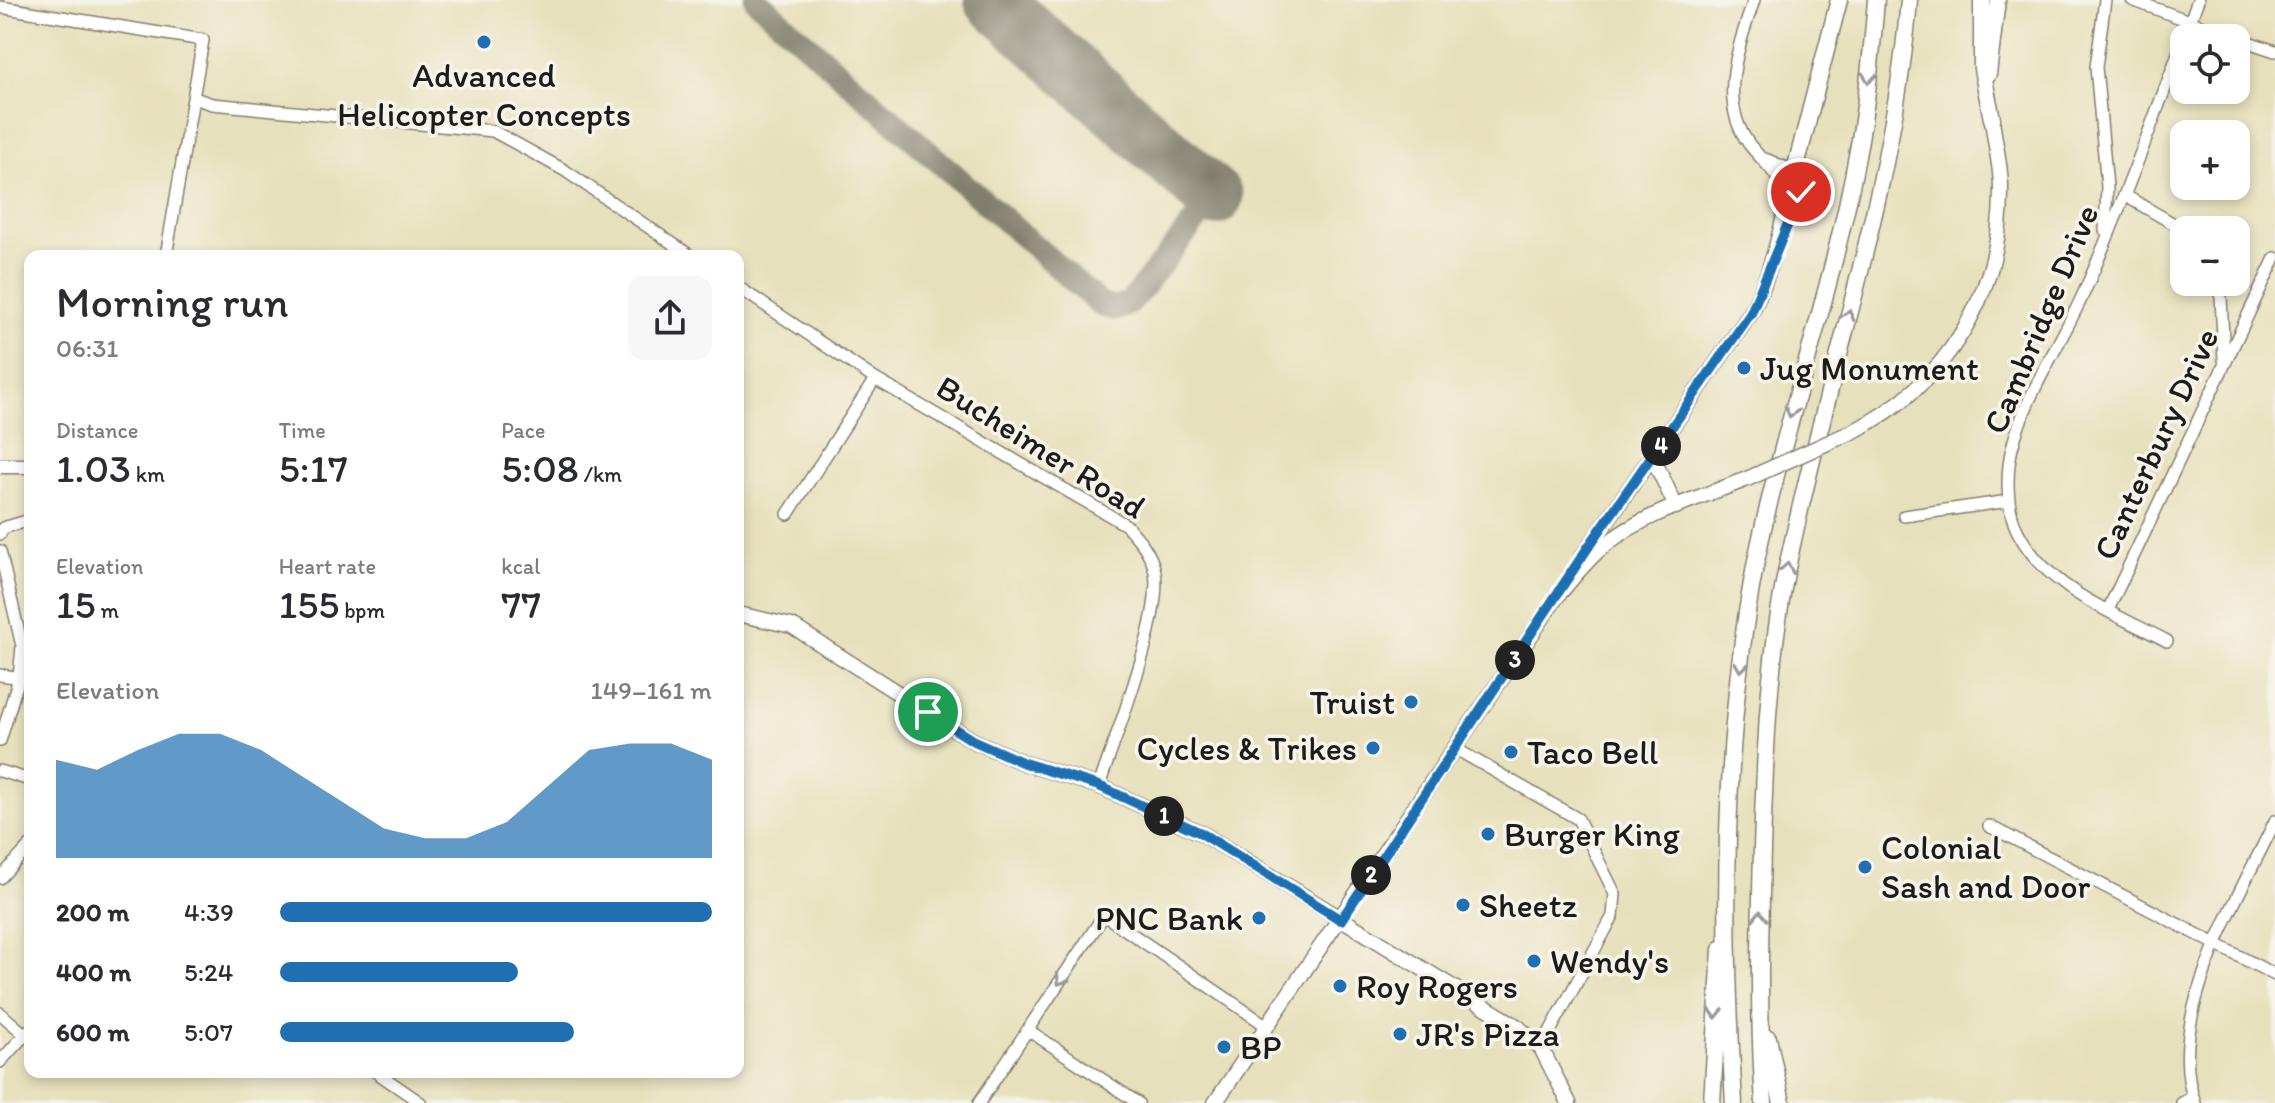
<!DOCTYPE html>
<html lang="en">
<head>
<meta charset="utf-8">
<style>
	:root { --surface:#fff; --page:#f7f7f7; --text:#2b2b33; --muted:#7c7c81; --accent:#1f6fb2 }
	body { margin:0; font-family:Itim,sans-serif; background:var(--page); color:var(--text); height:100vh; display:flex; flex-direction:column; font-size:30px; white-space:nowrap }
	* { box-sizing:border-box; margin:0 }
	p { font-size:26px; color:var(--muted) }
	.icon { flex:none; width:44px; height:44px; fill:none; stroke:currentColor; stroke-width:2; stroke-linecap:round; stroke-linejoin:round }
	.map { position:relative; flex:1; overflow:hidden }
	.sheet { position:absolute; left:24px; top:250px; width:720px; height:828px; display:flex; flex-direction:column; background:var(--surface); border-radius:16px; box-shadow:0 4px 12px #0003 }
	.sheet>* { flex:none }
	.controls { position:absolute; left:2170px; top:24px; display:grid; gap:16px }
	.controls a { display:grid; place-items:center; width:80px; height:80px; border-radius:16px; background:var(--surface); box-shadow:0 4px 12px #0003; font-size:40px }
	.pin { position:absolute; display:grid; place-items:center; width:68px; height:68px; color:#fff; margin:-34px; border:4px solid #fff; border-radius:50%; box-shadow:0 2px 8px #0007 }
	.km { position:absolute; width:40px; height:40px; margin:-20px; border-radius:50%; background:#222; color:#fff; font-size:22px; line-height:40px; text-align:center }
	.round { display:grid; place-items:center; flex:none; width:84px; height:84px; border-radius:16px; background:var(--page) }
	.head { display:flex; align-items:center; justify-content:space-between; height:136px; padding:0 32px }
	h1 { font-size:44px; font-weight:600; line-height:60px }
	.stats { display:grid; grid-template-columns:repeat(3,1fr); gap:12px; height:136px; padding:8px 32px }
	.stats div { display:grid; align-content:center }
	.stats b { font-size:40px; font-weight:600 }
	.stats small { font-size:22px; font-weight:400 }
	.stats p { font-size:22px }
	.chart { height:224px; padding:16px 32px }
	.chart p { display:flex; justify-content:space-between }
	.chart svg { width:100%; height:144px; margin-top:8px; fill:var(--accent); opacity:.7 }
	ul { padding:0 32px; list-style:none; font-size:26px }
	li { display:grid; grid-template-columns:128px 96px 1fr; align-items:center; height:60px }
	li i { height:20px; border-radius:10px; background:var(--accent) }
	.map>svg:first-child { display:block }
</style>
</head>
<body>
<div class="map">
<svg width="2275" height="1103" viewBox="0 0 2275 1103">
	<rect width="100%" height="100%" fill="#f7f3e8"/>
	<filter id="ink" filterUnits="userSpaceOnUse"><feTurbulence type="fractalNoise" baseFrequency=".0125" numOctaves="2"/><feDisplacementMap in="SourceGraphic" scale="16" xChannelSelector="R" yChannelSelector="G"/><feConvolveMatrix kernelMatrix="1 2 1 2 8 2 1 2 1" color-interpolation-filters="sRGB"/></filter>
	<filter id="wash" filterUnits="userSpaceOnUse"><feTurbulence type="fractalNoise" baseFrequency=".006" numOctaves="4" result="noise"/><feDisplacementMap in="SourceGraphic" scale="32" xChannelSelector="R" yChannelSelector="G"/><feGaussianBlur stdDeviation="1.8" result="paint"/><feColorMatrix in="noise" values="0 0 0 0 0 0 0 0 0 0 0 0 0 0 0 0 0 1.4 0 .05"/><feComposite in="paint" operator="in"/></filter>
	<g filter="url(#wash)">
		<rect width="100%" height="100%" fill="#e7e0bc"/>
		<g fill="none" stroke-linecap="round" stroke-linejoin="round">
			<path stroke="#827e6c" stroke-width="24" d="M756,0L1101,305L1116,309L1130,303L1214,197"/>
			<path stroke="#827e6c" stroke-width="58" d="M993,0L1214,197"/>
		</g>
	</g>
	<g filter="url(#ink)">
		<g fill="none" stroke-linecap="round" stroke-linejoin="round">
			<defs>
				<path id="minor" d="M1754,0C1739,45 1717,101 1749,144C1764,164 1783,174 1784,201
					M2105,0L2096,67L2107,187L2105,230
					M2132,0L2235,38
					M0,7L203,40L166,256
					M2236,38L2275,51
					M194,98L212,104L493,131L564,170L691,256
					M1765,159C1809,178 1807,171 1789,215
					M2124,195L2174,224L2184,236
					M2215,282L2221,297L2224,360
					M738,287L875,379L1126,525C1139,539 1151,552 1155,572C1163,617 1115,737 1099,786
					M788,514L875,379
					M1904,516L2009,501
					M0,534L3,528L30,520
					M0,551L22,646L19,678L0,741
					M2108,610L2275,258
					M2167,641C2112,612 2048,590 2018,532C2006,509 2006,473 2012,448C2026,393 2063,341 2086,288C2127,194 2162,96 2198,0
					M0,675L30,679
					M1456,749L1578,819L1615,894L1613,916L1541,1048
					M0,771L30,780
					M1989,826L2275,975
					M0,878L30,846
					M0,1013L30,1039
					M1028,1030L1138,1103
					M0,1062L30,1029
					M376,1072L421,1103
					M979,1103L1104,915L1267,1026
					M2182,1103L2193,1097
					M2195,1103C2163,1018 2239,898 2275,821"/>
				<path id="major" d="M1989,74L1998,0
					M1854,431C1947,384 2002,293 2001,189C2001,162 1993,137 1991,110
					M1653,458L1676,507
					M0,466H30
					M1582,557L1751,313C1774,267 1783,220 1795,170
					M738,614L792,626L972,740L1024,763L1099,786L1201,833L1518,1027L1541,1048L1569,1103
					M1215,1103L1558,595C1573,578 1587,559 1605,545C1645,513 1700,498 1747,479"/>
				<path id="highway" d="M1982,0V69L1992,119
					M1795,170L1839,0
					M1768,1038L1782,1103
					M1712,1103L1721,949
					M1734,1103C1723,927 1722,734 1756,561C1784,424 1832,293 1857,156C1867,104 1872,52 1876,0
					M1764,1103C1758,1018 1760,934 1762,849C1765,756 1768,664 1786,573C1825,381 1893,195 1909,0"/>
			</defs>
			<use href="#minor" stroke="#827e6c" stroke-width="14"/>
			<use href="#major" stroke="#827e6c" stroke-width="17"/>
			<use href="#highway" stroke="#827e6c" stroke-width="19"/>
			<use href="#minor" stroke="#fff" stroke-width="11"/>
			<use href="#major" stroke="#fff" stroke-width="14"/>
			<use href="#highway" stroke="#fff" stroke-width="16"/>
			<defs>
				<path id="major-bridge" d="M1747,479L1854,431"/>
			</defs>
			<use href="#major-bridge" stroke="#827e6c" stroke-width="17" stroke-linecap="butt"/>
			<use href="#major-bridge" stroke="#fff" stroke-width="14"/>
		</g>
		<defs><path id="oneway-chevron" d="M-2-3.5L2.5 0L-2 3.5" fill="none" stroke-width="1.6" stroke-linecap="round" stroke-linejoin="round" transform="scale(2)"/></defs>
		<g stroke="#999">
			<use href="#oneway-chevron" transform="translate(1869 78) rotate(96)"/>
			<use href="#oneway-chevron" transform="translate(1848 315) rotate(-76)"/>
			<use href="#oneway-chevron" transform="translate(1791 412) rotate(105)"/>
			<use href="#oneway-chevron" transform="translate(1787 568) rotate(-79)"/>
			<use href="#oneway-chevron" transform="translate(1741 667) rotate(97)"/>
			<use href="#oneway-chevron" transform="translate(1760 916) rotate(-89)"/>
			<use href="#oneway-chevron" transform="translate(1061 980) rotate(124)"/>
			<use href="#oneway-chevron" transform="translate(1716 1013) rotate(92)"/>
		</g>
	</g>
	<g fill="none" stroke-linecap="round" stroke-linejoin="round" filter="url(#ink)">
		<defs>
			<path id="route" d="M928,712L972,740L1024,763L1099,786L1201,833L1341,920L1587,549L1751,313L1801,192"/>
		</defs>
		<use href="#route" stroke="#fff" stroke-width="16"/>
		<use href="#route" stroke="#1f6fb2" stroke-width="10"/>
	</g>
	<g fill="#1f6fb2" stroke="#f7f3e8" stroke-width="3">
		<circle cx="484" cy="42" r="8"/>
		<circle cx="1744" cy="368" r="8"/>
		<circle cx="1411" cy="702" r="8"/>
		<circle cx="1373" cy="748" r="8"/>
		<circle cx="1511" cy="752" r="8"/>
		<circle cx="1488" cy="834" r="8"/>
		<circle cx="1865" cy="867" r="8"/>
		<circle cx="1463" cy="905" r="8"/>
		<circle cx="1259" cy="918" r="8"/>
		<circle cx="1534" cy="961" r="8"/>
		<circle cx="1340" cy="986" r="8"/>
		<circle cx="1400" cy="1034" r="8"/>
		<circle cx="1224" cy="1047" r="8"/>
	</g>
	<g text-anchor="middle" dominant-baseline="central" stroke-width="7" stroke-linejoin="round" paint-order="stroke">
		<g font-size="34" fill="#1c1c1c" stroke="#f7f3e8" text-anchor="start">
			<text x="484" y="75" text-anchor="middle">Advanced<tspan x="484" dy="39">Helicopter Concepts</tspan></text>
			<text x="1760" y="368">Jug Monument</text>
			<text x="1395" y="702" text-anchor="end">Truist</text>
			<text x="1357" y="748" text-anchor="end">Cycles &amp; Trikes</text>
			<text x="1527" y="752">Taco Bell</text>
			<text x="1504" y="834">Burger King</text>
			<text x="1881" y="847">Colonial<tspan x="1881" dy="39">Sash and Door</tspan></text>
			<text x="1479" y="905">Sheetz</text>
			<text x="1243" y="918" text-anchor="end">PNC Bank</text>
			<text x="1550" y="961">Wendy's</text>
			<text x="1356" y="986">Roy Rogers</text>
			<text x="1416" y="1034">JR's Pizza</text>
			<text x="1240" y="1047">BP</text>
		</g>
		<g font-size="34" fill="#1c1c1c" stroke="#f7f3e8">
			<text transform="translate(2041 319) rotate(-67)">Cambridge Drive</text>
			<text transform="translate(2156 444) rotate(-65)">Canterbury Drive</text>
			<text transform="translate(1041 447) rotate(32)">Bucheimer Road</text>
		</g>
	</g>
</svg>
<div class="controls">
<a><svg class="icon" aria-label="locate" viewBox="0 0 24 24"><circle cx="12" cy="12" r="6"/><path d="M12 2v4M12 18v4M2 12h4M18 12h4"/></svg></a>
<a>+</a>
<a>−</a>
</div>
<div class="pin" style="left:928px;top:712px;background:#1e9e55"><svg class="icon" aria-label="arrive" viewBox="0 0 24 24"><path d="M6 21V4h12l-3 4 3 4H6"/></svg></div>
<div class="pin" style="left:1801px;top:192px;background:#d93025"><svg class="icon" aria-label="check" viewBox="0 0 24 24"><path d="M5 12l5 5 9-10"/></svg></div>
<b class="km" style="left:1164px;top:816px">1</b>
<b class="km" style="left:1371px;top:875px">2</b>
<b class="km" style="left:1515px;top:660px">3</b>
<b class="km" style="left:1661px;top:446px">4</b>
<section class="sheet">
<div class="head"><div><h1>Morning run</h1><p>06:31</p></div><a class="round"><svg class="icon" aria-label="share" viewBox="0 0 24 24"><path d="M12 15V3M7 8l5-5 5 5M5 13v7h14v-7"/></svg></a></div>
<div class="stats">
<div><p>Distance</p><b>1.03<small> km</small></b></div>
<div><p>Time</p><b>5:17</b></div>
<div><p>Pace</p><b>5:08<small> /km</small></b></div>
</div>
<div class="stats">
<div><p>Elevation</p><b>15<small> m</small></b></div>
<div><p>Heart rate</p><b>155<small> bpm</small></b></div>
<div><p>kcal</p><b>77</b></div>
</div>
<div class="chart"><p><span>Elevation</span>149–161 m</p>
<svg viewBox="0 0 160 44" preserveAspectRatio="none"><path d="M0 44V14L10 17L20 11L30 6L40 6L50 11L60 19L70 27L80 35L90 38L100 38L110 33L120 22L130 11L140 9L150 9L160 14V44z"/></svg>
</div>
<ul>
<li><b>200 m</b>4:39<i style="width:100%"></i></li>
<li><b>400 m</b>5:24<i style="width:55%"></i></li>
<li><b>600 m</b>5:07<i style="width:68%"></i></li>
</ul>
</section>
</div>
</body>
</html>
